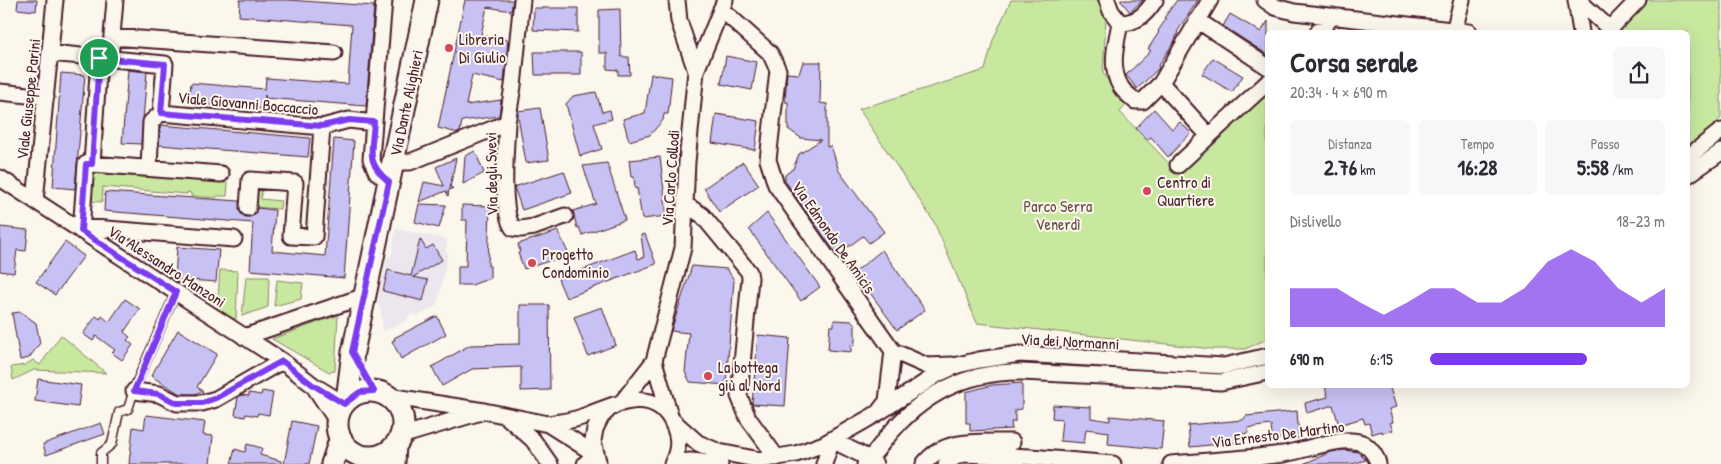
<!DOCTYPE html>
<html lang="it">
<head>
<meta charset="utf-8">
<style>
	:root { --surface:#fff; --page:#f7f7f7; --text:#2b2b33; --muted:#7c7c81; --accent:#7c3aed }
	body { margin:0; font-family:"Patrick Hand",sans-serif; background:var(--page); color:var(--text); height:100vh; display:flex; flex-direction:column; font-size:19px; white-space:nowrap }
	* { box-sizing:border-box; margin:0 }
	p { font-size:16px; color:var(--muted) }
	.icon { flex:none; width:28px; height:28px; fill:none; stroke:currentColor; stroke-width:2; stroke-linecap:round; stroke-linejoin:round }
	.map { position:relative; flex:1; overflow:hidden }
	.details { position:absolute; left:1265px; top:30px; width:425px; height:358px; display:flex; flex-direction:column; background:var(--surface); border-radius:8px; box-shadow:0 5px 20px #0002 }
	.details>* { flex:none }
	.pin { position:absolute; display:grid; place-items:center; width:42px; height:42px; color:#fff; margin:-21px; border:2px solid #fff; border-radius:50%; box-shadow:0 1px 5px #0007 }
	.round { display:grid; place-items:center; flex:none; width:52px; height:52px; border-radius:8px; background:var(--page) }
	.head { display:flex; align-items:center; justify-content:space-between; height:85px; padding:0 25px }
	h1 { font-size:28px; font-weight:700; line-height:38px }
	.stats { display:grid; grid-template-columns:repeat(3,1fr); gap:8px; height:85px; padding:5px 25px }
	.stats div { display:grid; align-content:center; border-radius:8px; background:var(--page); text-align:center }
	.stats b { font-size:21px; font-weight:700 }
	.stats small { font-size:14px; font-weight:400 }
	.stats p { font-size:14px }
	.chart { height:140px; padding:10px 25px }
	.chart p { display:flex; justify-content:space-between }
	.chart svg { width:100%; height:90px; margin-top:5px; fill:var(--accent); opacity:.7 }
	ul { padding:0 25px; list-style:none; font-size:16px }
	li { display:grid; grid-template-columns:80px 60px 1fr; align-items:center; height:38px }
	li i { height:12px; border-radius:6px; background:var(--accent) }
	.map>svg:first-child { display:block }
</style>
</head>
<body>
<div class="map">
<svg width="1721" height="464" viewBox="0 0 1721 464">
	<rect width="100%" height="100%" fill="#fbf7ec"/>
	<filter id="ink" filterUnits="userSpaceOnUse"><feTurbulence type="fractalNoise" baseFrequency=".02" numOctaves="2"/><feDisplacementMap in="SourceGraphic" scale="10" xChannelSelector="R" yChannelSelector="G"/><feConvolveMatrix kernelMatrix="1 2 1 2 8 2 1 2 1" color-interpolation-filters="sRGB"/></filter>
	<g filter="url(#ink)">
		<path fill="#ece7ee" d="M396,229L447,239L446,252L448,254L437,306L417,316L414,314L407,317L408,320L383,332L381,312L377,303L387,257H391Z"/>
		<path fill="#c8e8a0" stroke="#898466" d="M1011,0H1097L1106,18L1103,73L1126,105L1120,112L1178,173L1267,89V339L1245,349H1212L977,323L934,222L859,109L985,70L993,40Z
			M1647,0H1721V118L1701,138L1688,144V32H1616Z
			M90,173L228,183L227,196H217L216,198L191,196V193L187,192V194L103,187L102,202L88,201Z
			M261,186L262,189L261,199L281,201L280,209L253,207L254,187Z
			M220,270L238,271L236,319L230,318L217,312Z
			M246,277H269L268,307L242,316Z
			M277,280L303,283L301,299L274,306Z
			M338,315L335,371L329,372L272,339Z
			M61,335L106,373L34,370L13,380L11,367L25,365L33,360L40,365Z"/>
		<path fill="#c8c1f3" stroke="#4a1f2b" d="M18,0H37L36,11L17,9Z
			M240,0H288L374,6L366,106L265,98V95L264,109L189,103L191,83L265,89L266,78L348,84L352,25L239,16Z
			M465,0H513L511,11L487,7L481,35L508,40L504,82L472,75L466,105L501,100L499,116L462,121L460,132L458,133L438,128Z
			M1120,0H1143L1130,12Z
			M1177,0H1198L1177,32L1178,33L1174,42L1158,66L1159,68L1137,89L1126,75L1151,51L1148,49L1159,32L1158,31L1166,19L1164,18Z
			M534,8H578V32L533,30Z
			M620,9L621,57H629L630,75H618V70L607,69V53H599V10Z
			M1230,14L1261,32L1268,21V55L1223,26Z
			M534,52H581V75H535Z
			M726,56L757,62L752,90L721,84Z
			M1213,58L1243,76L1232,92L1202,74Z
			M803,62H821L820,103L827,104V147L831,146L839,171L884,232L869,243L863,236L837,255L785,181V175L793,169L799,154L821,140L801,138L788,129V102H785L787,73L799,74Z
			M128,70L147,72L141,144L122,143Z
			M61,73L85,75L75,189L53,187Z
			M651,74L672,77L668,114H664L663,120L650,135L629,141L623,119L645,113Z
			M596,92L602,112L610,110L612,119L594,124L602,149L580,156L566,104L573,96Z
			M540,108L549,160L526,163L518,116V111Z
			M1154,109L1172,129L1180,122L1191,133L1168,157L1151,137L1147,140L1136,128Z
			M716,114L759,121L755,150L712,143Z
			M161,125L310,138L308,157L159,145Z
			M334,139L354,141L344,278L250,270L253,223L104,211L105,192L239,201L240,212L247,217L252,216L257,208L275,210L272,251L325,256Z
			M475,151L484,173L463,184L465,156Z
			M660,157L667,216L642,219L637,188L635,189L634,177H631L629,160Z
			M456,158L450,188H453L449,190L448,196L446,191L419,202L424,182L444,186L436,167Z
			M743,162L759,185L719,212L704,188Z
			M607,163L625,220L582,235L579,227L577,228L573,211L596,204L583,166Z
			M564,171L572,193L522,210L514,187Z
			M419,204L446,205L439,228L415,222Z
			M462,205L490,206L488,266H490V278L472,285H458V266H466L467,220H462Z
			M767,213L820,287L801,301L749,229Z
			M0,227L28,230L26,251L17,250L14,273L0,271Z
			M558,231L569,255L550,261L549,257V261L524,269L518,253L520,252L518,244Z
			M645,234L656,264L566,298L558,279L635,250L638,259L644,257L641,235Z
			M420,239L426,249L433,245L442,260L413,277L428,280L423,301L383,291L388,270L411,276Z
			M65,242L84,256L55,295L36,282Z
			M177,247L219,250L216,282L175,279Z
			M882,250L925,310L897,330L855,272Z
			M692,266L727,269L734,280L726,385L690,382L685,372L689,333L671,331Z
			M125,299L140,309L124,332L130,337L127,340L133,345L122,360L112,353L115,350L96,336L93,341L83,334L96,316L100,319L102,316L109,322Z
			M520,305H549L550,390L521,391V367L472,369L442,386L432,367L470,345L520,344Z
			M602,307L616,345L588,356L574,317Z
			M21,312L36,323L40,343L29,358L20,360L12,313Z
			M437,316L446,334L401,359L392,341L395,340L394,338Z
			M834,320L852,321L855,324V341L854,346L851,345V352L828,350L830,326H834Z
			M178,330L217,354L197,387L203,391L195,394H180L151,376Z
			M758,335L790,338L785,406L752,404Z
			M38,379L81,385L78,407L35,401Z
			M1022,383V409L1015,410V422H1011L1012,429L970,431V423H966V392L992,385Z
			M1332,385H1389L1396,407L1389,409L1393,422L1390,423L1393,430L1382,433V431L1372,434L1369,423L1365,424L1363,418L1339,425L1333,405L1307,413L1305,403L1328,397L1325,387Z
			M262,391L273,393L269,415L258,413L257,416L246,414L245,417L235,415L238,397L242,395L249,396V393L261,395Z
			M1053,405L1091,407V418L1110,421V416L1164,421L1161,449L1108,444L1109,432L1086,429L1084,443L1060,441L1062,419L1052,418Z
			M1297,411L1299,438L1272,439L1271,425L1248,428V433L1241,434V442L1190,447L1188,425L1243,420L1246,416Z
			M146,415L205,422L203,435L213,436L210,464H129L133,427L144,429Z
			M292,421L317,426L309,464H284Z
			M101,423L105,434L46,455L43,444Z
			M247,444L262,448L260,455L281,461V464H231L235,449L245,452Z
			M1344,450L1358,452L1366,460L1352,464H1303L1331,452Z"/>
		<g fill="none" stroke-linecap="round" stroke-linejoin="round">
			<defs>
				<path id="service" d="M101,464V453L112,444L119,412L128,409L136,384L176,292"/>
				<path id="minor" d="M384,0L371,159L377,172L389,182
					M677,0L679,21L696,71
					M725,0L696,71L687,162L683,248L654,361L671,419L698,443L719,452L760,460L796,454L824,444L878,413L938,374L958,365L979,360L1020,354L1224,366L1268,356
					M1107,0L1111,11L1120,23
					M1265,0L1275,7L1294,12L1469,32
					M1576,0L1581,32
					M1578,0L1611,30
					M721,9L770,53L778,70L768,160L776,185L893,351
					M1197,20L1268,67
					M1120,23C1116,44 1109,68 1121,87C1124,92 1131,97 1135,101H1143L1161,83L1210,0
					M1120,23C1137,23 1146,14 1155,0
					M1454,31L1462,0
					M1318,32L1333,16
					M1607,32L1638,0
					M112,37L334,53
					M50,53L165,64L161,113L322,127L349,120L374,123
					M110,59L115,0
					M1161,83L1209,136L1268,82
					M0,92L46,97
					M507,123C506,147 500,210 513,228L521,229L534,227L565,216
					M1688,157L1721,131
					M393,162H410L507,123L513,86L522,0
					M92,164L221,174
					M1178,165L1209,136
					M149,168L151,122L161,113
					M1688,175L1721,152
					M0,178L282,361L313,385L344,404
					M35,201L55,0
					M686,205L702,215L749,272L750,278L739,396L748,418L777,458
					M248,208L250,180L295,183L291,236L314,237L322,127
					M81,227L234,239
					M81,231L86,164H92L99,58
					M244,337L365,296
					M315,388L337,421
					M134,391L159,394L177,403H202L216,399L282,361
					M388,396L484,411L548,424L595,454L585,464
					M880,410L887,401L893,351L927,366L952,365
					M507,417L533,440L550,464
					M548,424C559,422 572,421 582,417C611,406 655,383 673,424C680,438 679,450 672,464
					M401,436L481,412
					M832,440L870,459L875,464
					M382,456L384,464
					M598,461L593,441L595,429L601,417L610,408L622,402L654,361
					M673,462L691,461L720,464
					M397,464L398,443
					M824,464L832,440
					M865,464C873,455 880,446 887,437C922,394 967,371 1022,372L1221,382L1268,372
					M924,464C944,437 982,443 1012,442
					M946,464L950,460L962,454L1030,457L1113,464
					M1171,464C1208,461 1246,459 1283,454C1305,451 1340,435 1362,443C1369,446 1377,457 1378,464"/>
				<path id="secondary" d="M337 424a33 33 0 1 1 66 0a33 33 0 1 1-66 0Z
					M347,400L353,352L427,0
					M332,464L340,440"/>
			</defs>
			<use href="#service" stroke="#4a1f2b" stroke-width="11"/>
			<use href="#minor" stroke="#4a1f2b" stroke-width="19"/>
			<use href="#secondary" stroke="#4a1f2b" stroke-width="25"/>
			<use href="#service" stroke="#fbf7ec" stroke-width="8"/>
			<use href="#minor" stroke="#fbf7ec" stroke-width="15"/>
			<use href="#secondary" stroke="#fbf7ec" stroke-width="21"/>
		</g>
	</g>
	<g fill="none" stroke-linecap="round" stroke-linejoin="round" filter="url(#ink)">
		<defs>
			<path id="route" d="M99,58L165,64L161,113L322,126L349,120L374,122C372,151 365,162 389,182L352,352L374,391L360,392L344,404L313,385L282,361L216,398L202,403H177L159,394L134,391L176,292L81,231L86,164H92Z"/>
		</defs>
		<use href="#route" stroke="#fff" stroke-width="10"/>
		<use href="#route" stroke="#7c3aed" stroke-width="6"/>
	</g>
	<g fill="#d1495b" stroke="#fbf7ec" stroke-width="2">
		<circle cx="449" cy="48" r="5"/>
		<circle cx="1147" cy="191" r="5"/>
		<circle cx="532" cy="263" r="5"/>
		<circle cx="708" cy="376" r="5"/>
	</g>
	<g text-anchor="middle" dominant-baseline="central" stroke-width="4" stroke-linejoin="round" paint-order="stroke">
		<g font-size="16" fill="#4a1f2b" stroke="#fbf7ec" text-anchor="start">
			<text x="459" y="39">Libreria<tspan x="459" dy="18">Di Giulio</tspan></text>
			<text x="1157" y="182">Centro di<tspan x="1157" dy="18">Quartiere</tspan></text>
			<text x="542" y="254">Progetto<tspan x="542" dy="18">Condominio</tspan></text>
			<text x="718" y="367">La bottega<tspan x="718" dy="18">giù al Nord</tspan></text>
		</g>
		<g font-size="16" fill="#4a1f2b" stroke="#fbf7ec">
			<text transform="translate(28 99) rotate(-84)">Viale Giuseppe Parini</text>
			<text transform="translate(248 103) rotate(5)">Viale Giovanni Boccaccio</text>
			<text transform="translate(406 103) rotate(-78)">Via Dante Alighieri</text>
			<text transform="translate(491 174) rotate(-91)">Via degli Svevi</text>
			<text transform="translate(670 178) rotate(-86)">Via Carlo Collodi</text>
			<text transform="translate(834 237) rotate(55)">Via Edmondo De Amicis</text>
			<text transform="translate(167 266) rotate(33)">Via Alessandro Manzoni</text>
			<text transform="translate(1070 341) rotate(3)">Via dei Normanni</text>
			<text transform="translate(1278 434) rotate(-7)">Via Ernesto De Martino</text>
		</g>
		<g font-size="16" fill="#6a5148" stroke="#fbf7ec">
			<text x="1058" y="206">Parco Serra<tspan x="1058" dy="18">Venerdì</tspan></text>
		</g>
	</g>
</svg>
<div class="pin" style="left:99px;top:58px;background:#1e9e55"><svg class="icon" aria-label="arrive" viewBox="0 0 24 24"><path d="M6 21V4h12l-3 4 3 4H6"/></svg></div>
<section class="details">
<div class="head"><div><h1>Corsa serale</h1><p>20:34 · 4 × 690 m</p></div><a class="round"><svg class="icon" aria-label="share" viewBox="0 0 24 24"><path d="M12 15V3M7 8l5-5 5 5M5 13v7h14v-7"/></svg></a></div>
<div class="stats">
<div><p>Distanza</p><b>2.76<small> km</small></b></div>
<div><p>Tempo</p><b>16:28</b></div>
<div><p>Passo</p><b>5:58<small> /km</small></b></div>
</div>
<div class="chart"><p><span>Dislivello</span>18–23 m</p>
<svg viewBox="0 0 160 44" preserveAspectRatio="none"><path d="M0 44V25L10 25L20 25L30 32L40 38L50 32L60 25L70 25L80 32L90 32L100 25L110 12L120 6L130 12L140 25L150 32L160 25V44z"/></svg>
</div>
<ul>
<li><b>690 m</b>6:15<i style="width:67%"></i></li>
</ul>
</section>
</div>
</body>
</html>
